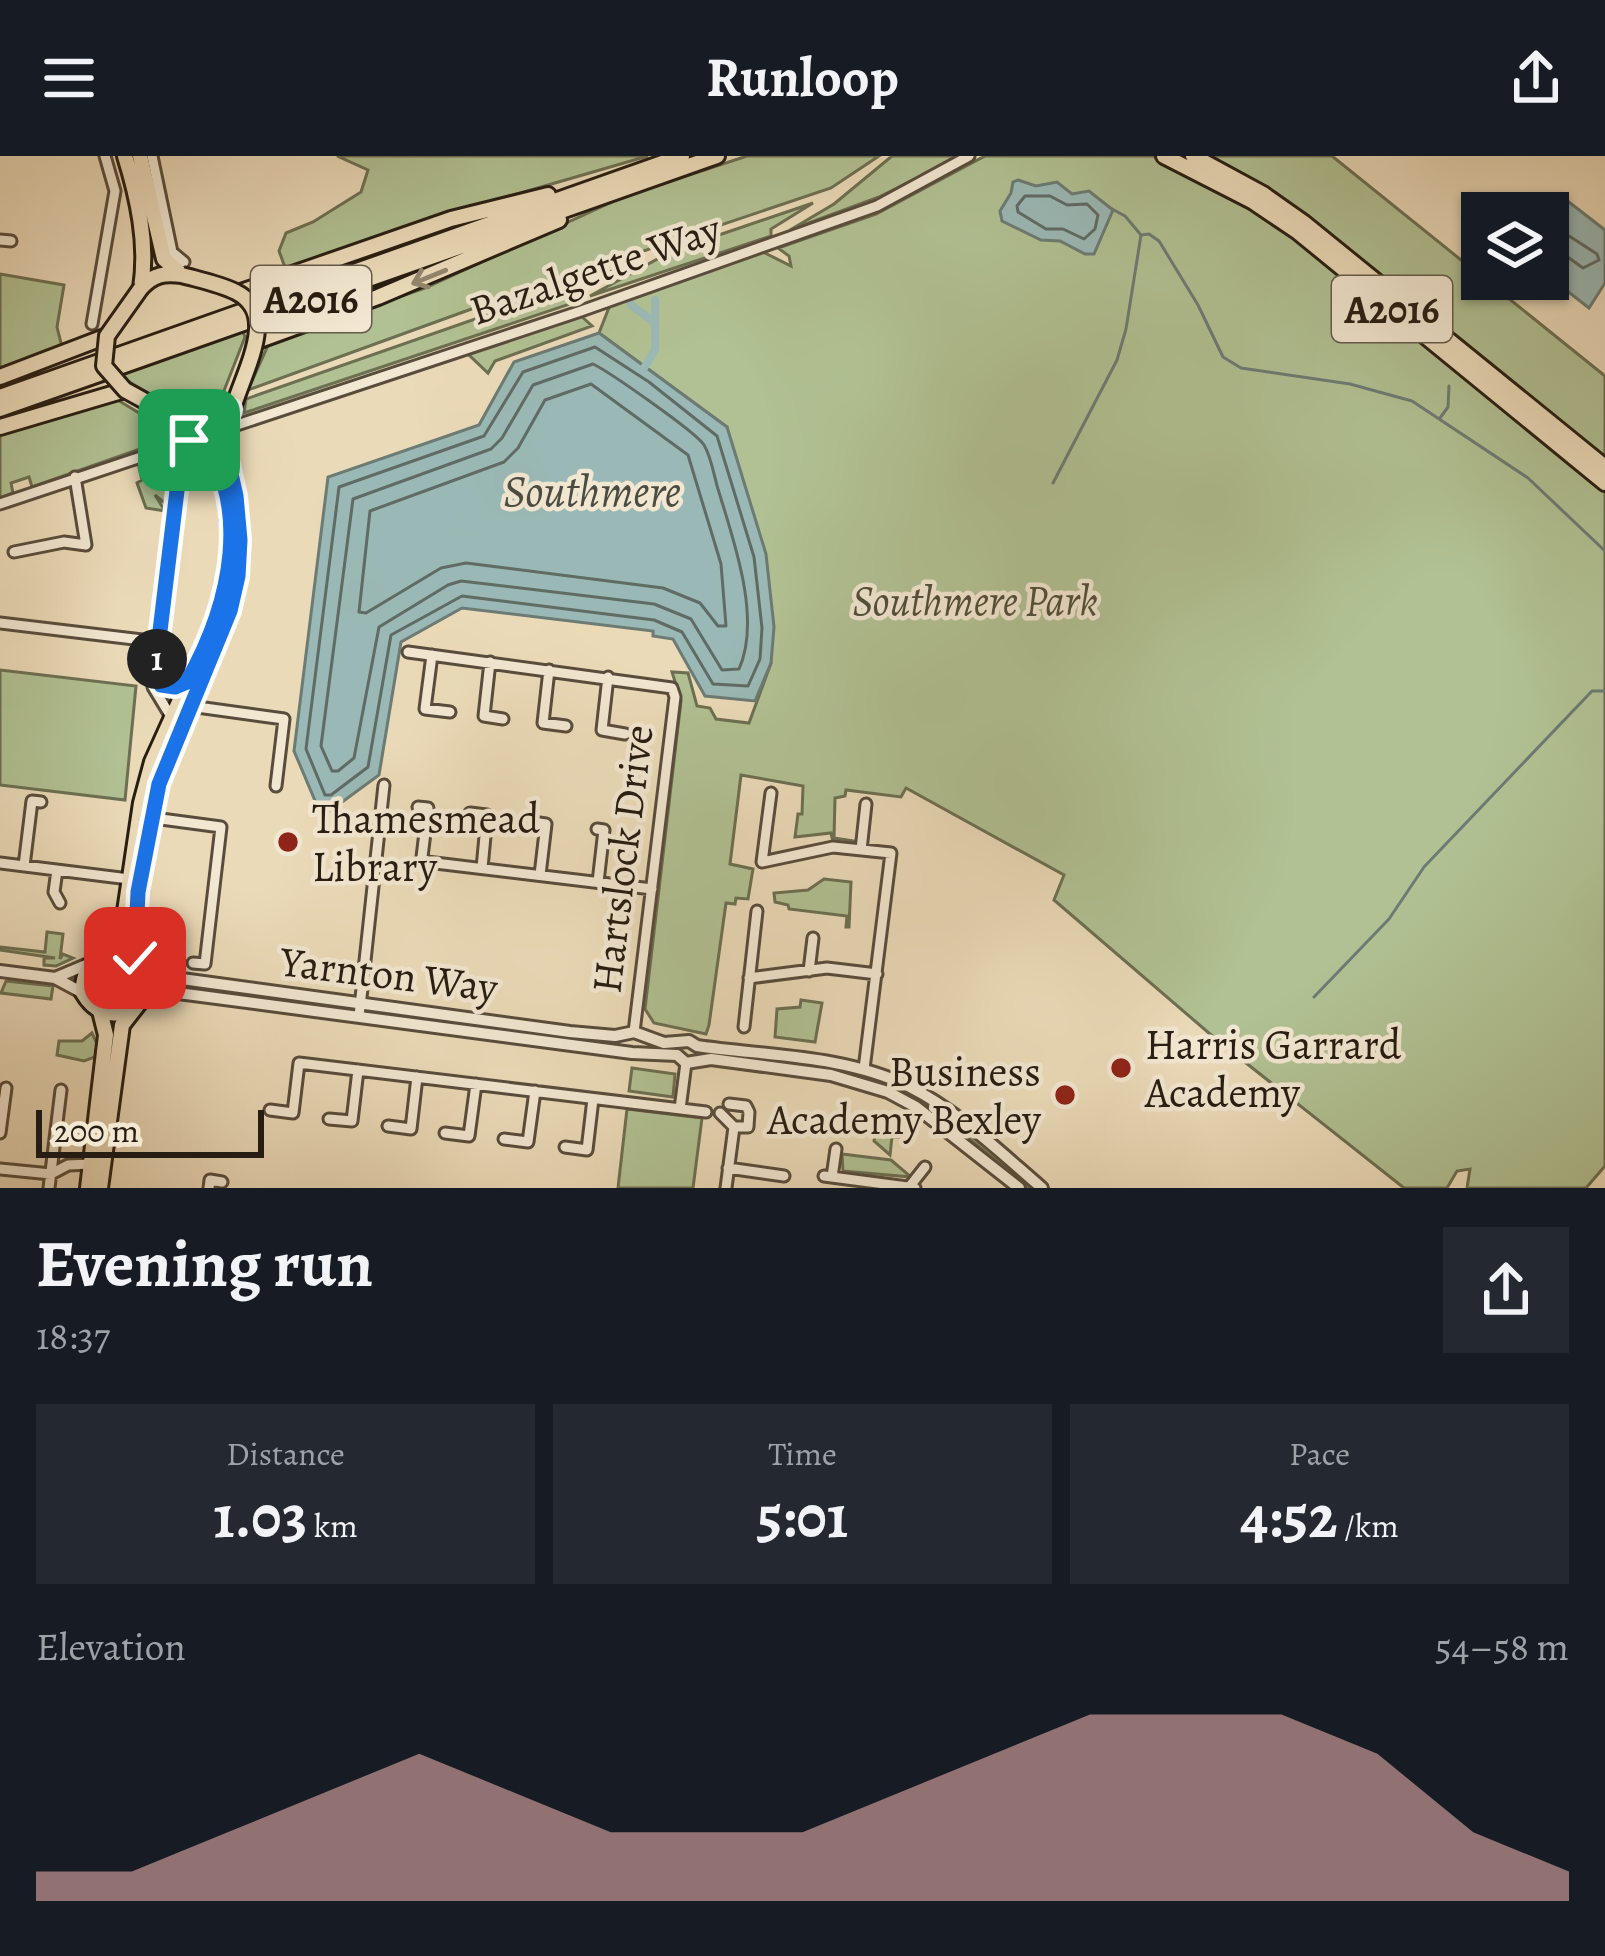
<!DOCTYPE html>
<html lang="en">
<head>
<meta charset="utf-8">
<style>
	:root { --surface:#171b24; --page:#242831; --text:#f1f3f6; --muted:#9ea1a6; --accent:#c59692 }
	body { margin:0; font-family:Alegreya,serif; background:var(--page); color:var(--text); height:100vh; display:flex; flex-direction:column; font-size:45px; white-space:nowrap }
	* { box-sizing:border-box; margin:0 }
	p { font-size:39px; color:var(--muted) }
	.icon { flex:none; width:66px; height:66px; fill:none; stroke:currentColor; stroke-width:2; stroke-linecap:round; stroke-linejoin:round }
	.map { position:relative; height:1032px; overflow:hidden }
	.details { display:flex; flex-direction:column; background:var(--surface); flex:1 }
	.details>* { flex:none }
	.fabs { position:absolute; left:1461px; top:36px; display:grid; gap:24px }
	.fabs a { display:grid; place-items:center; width:108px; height:108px; border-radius:0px; background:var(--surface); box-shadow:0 3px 9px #0004; font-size:60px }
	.scale { position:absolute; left:36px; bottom:30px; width:228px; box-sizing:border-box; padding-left:12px; border:6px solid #271d12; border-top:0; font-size:33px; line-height:42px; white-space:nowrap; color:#271d12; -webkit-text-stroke:9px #f2e7d1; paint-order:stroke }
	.pin { position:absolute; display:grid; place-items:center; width:102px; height:102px; color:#fff; margin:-51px; border-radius:24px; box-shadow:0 6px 18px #0006 }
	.km { position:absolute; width:60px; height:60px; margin:-30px; border-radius:50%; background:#222; color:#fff; font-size:33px; line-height:60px; text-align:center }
	.round { display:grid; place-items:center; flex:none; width:126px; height:126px; border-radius:0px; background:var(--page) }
	.overview { display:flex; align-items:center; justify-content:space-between; height:204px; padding:0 36px }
	h1 { font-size:66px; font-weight:600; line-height:90px }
	.figures { display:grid; grid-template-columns:repeat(3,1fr); gap:18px; height:204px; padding:12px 36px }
	.figures div { display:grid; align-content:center; border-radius:0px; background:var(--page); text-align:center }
	.figures b { font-size:60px; font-weight:600 }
	.figures small { font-size:33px; font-weight:400 }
	.figures p { font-size:33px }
	.chart { height:336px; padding:24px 36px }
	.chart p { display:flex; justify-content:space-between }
	.chart svg { width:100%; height:216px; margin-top:12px; fill:var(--accent); opacity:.7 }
	header { display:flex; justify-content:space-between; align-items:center; height:156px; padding:0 36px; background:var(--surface); font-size:54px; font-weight:600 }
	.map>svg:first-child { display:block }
</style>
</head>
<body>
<header><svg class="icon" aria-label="menu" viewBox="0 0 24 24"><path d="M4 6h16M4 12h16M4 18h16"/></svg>Runloop<svg class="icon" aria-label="share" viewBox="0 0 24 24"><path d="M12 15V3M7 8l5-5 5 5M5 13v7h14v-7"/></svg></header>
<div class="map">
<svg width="1605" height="1032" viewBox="0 0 1605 1032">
	<rect width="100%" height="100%" fill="#ebdab8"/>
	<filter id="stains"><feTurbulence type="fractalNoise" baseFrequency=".00167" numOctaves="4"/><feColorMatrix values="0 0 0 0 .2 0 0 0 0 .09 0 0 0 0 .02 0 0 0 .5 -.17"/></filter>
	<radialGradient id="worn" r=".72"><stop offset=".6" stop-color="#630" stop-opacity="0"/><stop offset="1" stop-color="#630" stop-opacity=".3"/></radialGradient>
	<path fill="#b1c193" stroke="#6c6f52" stroke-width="3" d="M337,0H648L441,60L286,114L279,95L286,77L313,66L361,36L368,14Z
		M747,0H879L831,32L477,151L248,234L270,185L425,132L625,40Z
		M892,0H961L879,41L790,74L834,48Z
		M985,0H1153L1183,9L1302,87L1605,335V1010L1586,1032H1467L1470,1013L1457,1015L1447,1032H1404L1217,884L1054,744L1064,719L906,632L901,641L846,634L845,640L835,642L834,682L854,685V688L833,686L831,677L795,681L798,658H802L803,630L741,619L730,708L753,713L748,743L736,742L735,748L726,747L709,869L706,878L654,867L645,853L681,545L672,516L688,517L697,550L710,552L716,563L749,567L771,507L727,271L599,177L610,149L763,96L791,110L789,100L778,92L876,58Z
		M1207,0H1332L1605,220V305L1280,42Z
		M813,47L771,73V80L590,140L672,95Z
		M644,104L577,138L576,146L244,257L246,243Z
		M0,118L64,129L57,171L62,191L0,215Z
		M580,159L592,170L495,205L488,217L468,198Z
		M242,173L245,181L218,250L205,263L190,261L124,223L123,217Z
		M116,243L177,280L32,331L29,321L11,327L13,337L0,342V277Z
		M169,301L166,348L155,339L165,355L146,352L137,327L142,324L139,311Z
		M0,514L136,530L125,644L0,629Z
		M824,723L851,726L849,771H846L847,760L789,753L788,749L775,746L774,737L808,734Z
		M47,776L63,778L60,803L63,798L73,802L56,810L44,809V802H55L0,794V791L45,796Z
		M90 827a25 25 0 1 1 50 0a25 25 0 1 1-50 0Z
		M6,825L53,830L51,843L1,837Z
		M801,844L822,847L815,886L775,881L777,853L800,851Z
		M370,853L619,882L618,888L396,862L370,856Z
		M92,877L97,888L95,901L84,905L57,899L59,885H82Z
		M632,912L675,918L673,941L629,935Z
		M893,928L944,955L1039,1032H1030L944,962Z
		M627,953L702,962L693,1032H618Z
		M879,963L904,975L903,982L892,981L890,999L874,985Z
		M842,998L891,1004L911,1021L843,1015Z"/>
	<path fill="#9ab9b6" stroke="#6c7b74" stroke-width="3" d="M1018,24L1036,30L1057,26L1072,38L1089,35L1113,54L1094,98H1085L1060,85L1041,84L1002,65L1000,55L1011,37L1013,26Z
		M1565,43L1605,74V127L1589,152L1548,120L1546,57Z
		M599,177L727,271L766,398L774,471L771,507L755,545L705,540L673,483L653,480V475L462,452L401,486L379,619L330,655L319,654L294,595L328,321L479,269L514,206Z"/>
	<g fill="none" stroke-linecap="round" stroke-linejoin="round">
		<path stroke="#606b64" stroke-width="3" d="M1025,40H1050L1067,49L1087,48L1098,59L1095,73L1084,83L1063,73H1046L1018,56L1017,50Z
			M1548,84L1566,78L1597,98L1599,104L1583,112L1565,99L1548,94
			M595,191L649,226L717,280L754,401L762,472L760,503L748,530L713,528L682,476L654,464L462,440L391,479L368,611L331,639H325L306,593L339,331L484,280L523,216Z
			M593,208C608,215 696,276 704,289C711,300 714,320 718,333C733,383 762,462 739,513L722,514L691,463L654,448L461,425L448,429L379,471L354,602L338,615H332L321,590L353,343L491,293L502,282L533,229Z
			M591,228L688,299L721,408L726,470H718L700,447L663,432L466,407L441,412L366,457L359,456L370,355L504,306L518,292L545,244Z"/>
		<path stroke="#6c7b74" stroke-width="3" d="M1112,53L1125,60L1141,79L1149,78L1159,85L1198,149L1223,201L1241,212L1350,228L1412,245L1528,322L1605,395
			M1440,262L1448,251L1449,230
			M1053,327L1117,204L1126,173L1141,79
			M1314,841L1389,763L1424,711L1592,535H1605"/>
		<path stroke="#9ab9b6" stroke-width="8" d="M630,143L631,149L654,166
			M644,212L655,194V144"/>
		<defs>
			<path id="minor" d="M152,0L172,96L184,106
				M0,84L11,85
				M92,168L115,35L105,0
				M234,270L581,155L877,50L969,0
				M0,348L189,285
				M14,396L64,386L86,389L75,321
				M0,467L159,486
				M408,496L672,532L675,541L634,876
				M432,499L425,553L450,556
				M490,506L484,560L503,563
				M549,514L543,567L566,570
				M155,520L166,531L186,527
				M608,521L602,574L625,578
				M190,550L284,563L276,630
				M170,559L153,531L180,310L178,288
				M771,637L762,706L833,691L891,697L864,913
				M418,651L428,652L422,701L427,706L652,733
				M470,657L487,659L482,712
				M161,663L221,671L205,808L193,807
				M539,667L546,668L540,719
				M597,673L604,674L598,726
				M861,694L866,648
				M0,707L129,723
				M24,710L32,645L41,646
				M57,714L54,736L60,747
				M809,815L813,782
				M749,822L827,812L877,818
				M359,860L384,629
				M744,871L757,755
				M729,948L746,950L749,956L748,971H734
				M680,953L686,907
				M270,954L293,957L299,907L706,956
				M720,957L734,971L726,1032
				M329,963L352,965L358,914
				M388,970L411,973L417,921
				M0,977L6,932
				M445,977L469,980L476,928
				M504,983L528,986L535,935
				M565,991L587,994L593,943
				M728,1012L784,1020
				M0,1013L51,1018L68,1009L90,1008
				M824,1020L915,1032
				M832,1021L836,993
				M910,1030L925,1011
				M49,1032L61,934
				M209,1032L210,1024L222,1026"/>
			<path id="tertiary" d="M0,815L55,822L83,837
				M145,818L570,876L615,880L634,876L664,887L689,885L697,890C766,900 844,899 908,930C958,955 1000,996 1042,1032
				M55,822L88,808
				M144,839L163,835L632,897L677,899L686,907L711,903L831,919L888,936L916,951L1019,1032"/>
			<path id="primary" d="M125,0C138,42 148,88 141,132
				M140,0L164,103L182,119
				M1164,0L1252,45L1298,76L1605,327
				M1193,0L1263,38L1304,67L1605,311
				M141,132C154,118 164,117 182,119
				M238,137L451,63L548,39
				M257,185L378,141L559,64
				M0,221L107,180
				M0,241L682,0
				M0,253L717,0
				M0,271L125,234
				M192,271L218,267L231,253
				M135,803C127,727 155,627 186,558C214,494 246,435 238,363
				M131,854C110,862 94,856 83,837C81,802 111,797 123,769L141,647L152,606L221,453C234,400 233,350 215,299
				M88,1032L106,879L100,855
				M100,1032L122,869L140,846L146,826C143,804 127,794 106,795"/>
		</defs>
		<use href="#minor" stroke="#584c3c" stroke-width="15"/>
		<use href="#tertiary" stroke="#584c3c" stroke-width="16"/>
		<use href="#primary" stroke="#271d12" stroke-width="20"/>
		<use href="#minor" stroke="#f2e7d1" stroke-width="9"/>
		<use href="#tertiary" stroke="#f2e7d1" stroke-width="10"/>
		<use href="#primary" stroke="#ebdab8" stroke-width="14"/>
		<defs>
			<path id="primary-bridge" d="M182,119C200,124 220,128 236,136C293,165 215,249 227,300
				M141,132L107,180L104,210L125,234L192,271L215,299"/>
		</defs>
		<use href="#primary-bridge" stroke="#271d12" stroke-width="20" stroke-linecap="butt"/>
		<use href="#primary-bridge" stroke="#ebdab8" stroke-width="14"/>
	</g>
	<defs><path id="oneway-shaft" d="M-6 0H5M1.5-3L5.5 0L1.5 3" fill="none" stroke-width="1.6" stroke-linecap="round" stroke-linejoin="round" transform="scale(3)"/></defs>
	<use stroke="#93856d" href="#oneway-shaft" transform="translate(429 121) rotate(158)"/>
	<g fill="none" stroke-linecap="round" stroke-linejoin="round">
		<defs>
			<path id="route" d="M135,802L138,736L159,628L230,455L238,420L240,384L236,340L223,283L231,253L218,267L192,271C257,344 230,450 187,526L175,531L161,529L155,516L180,310L178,288L189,284"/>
		</defs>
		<use href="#route" stroke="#fff" stroke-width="24"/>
		<use href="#route" stroke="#1a73e8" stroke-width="15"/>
	</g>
	<g fill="#8f2418" stroke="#f2e7d1" stroke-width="4.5">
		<circle cx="288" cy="686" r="12"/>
		<circle cx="1121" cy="912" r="12"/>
		<circle cx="1065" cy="939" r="12"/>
	</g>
	<g text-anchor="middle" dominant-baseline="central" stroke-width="9" stroke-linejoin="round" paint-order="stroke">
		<g fill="#f2e7d1" stroke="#645a4b" stroke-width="3">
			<rect x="251" y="110" width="120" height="66" rx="9"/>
			<rect x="1332" y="120" width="120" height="66" rx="9"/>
		</g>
		<g font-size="39" font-weight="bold" fill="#271d12">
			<text x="311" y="143">A2016</text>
			<text x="1392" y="153">A2016</text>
		</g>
		<g font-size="42" fill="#271d12" stroke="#f2e7d1">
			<text transform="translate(595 113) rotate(-19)">Bazalgette Way</text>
			<text transform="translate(622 703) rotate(-83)">Hartslock Drive</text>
			<text transform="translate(389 818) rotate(7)">Yarnton Way</text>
		</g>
		<g font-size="42" font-style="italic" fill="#504e39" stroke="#f2e7d1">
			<text x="975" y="444">Southmere Park</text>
		</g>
		<g font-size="42" fill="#271d12" stroke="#f2e7d1" text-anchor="start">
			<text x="312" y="662">Thamesmead<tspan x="312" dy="48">Library</tspan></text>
			<text x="1145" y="888">Harris Garrard<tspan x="1145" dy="48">Academy</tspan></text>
			<text x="1041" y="915" text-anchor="end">Business<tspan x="1041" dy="48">Academy Bexley</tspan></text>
		</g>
		<g font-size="45" font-style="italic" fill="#4a4c43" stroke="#f2e7d1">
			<text x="592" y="335">Southmere</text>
		</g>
	</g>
	<rect width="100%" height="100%" filter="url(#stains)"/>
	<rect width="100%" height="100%" fill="url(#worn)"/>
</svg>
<div class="fabs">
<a><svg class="icon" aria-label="layers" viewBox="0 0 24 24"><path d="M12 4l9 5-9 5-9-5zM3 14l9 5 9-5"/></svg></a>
</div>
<div class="scale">200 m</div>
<div class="pin" style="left:189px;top:284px;background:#1e9e55"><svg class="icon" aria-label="arrive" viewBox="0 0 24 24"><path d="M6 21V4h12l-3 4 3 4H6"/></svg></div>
<div class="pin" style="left:135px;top:802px;background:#d93025"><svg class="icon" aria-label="check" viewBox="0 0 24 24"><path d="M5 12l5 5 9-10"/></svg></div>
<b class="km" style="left:157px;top:503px">1</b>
</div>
<section class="details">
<div class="overview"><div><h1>Evening run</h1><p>18:37</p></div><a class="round"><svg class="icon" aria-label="share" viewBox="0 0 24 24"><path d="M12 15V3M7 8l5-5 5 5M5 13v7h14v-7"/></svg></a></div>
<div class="figures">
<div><p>Distance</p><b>1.03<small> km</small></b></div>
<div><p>Time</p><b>5:01</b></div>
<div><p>Pace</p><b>4:52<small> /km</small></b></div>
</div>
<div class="chart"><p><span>Elevation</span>54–58 m</p>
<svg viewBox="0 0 160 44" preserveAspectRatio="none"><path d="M0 44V38L10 38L20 30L30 22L40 14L50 22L60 30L70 30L80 30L90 22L100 14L110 6L120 6L130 6L140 14L150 30L160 38V44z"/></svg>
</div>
</section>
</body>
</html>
